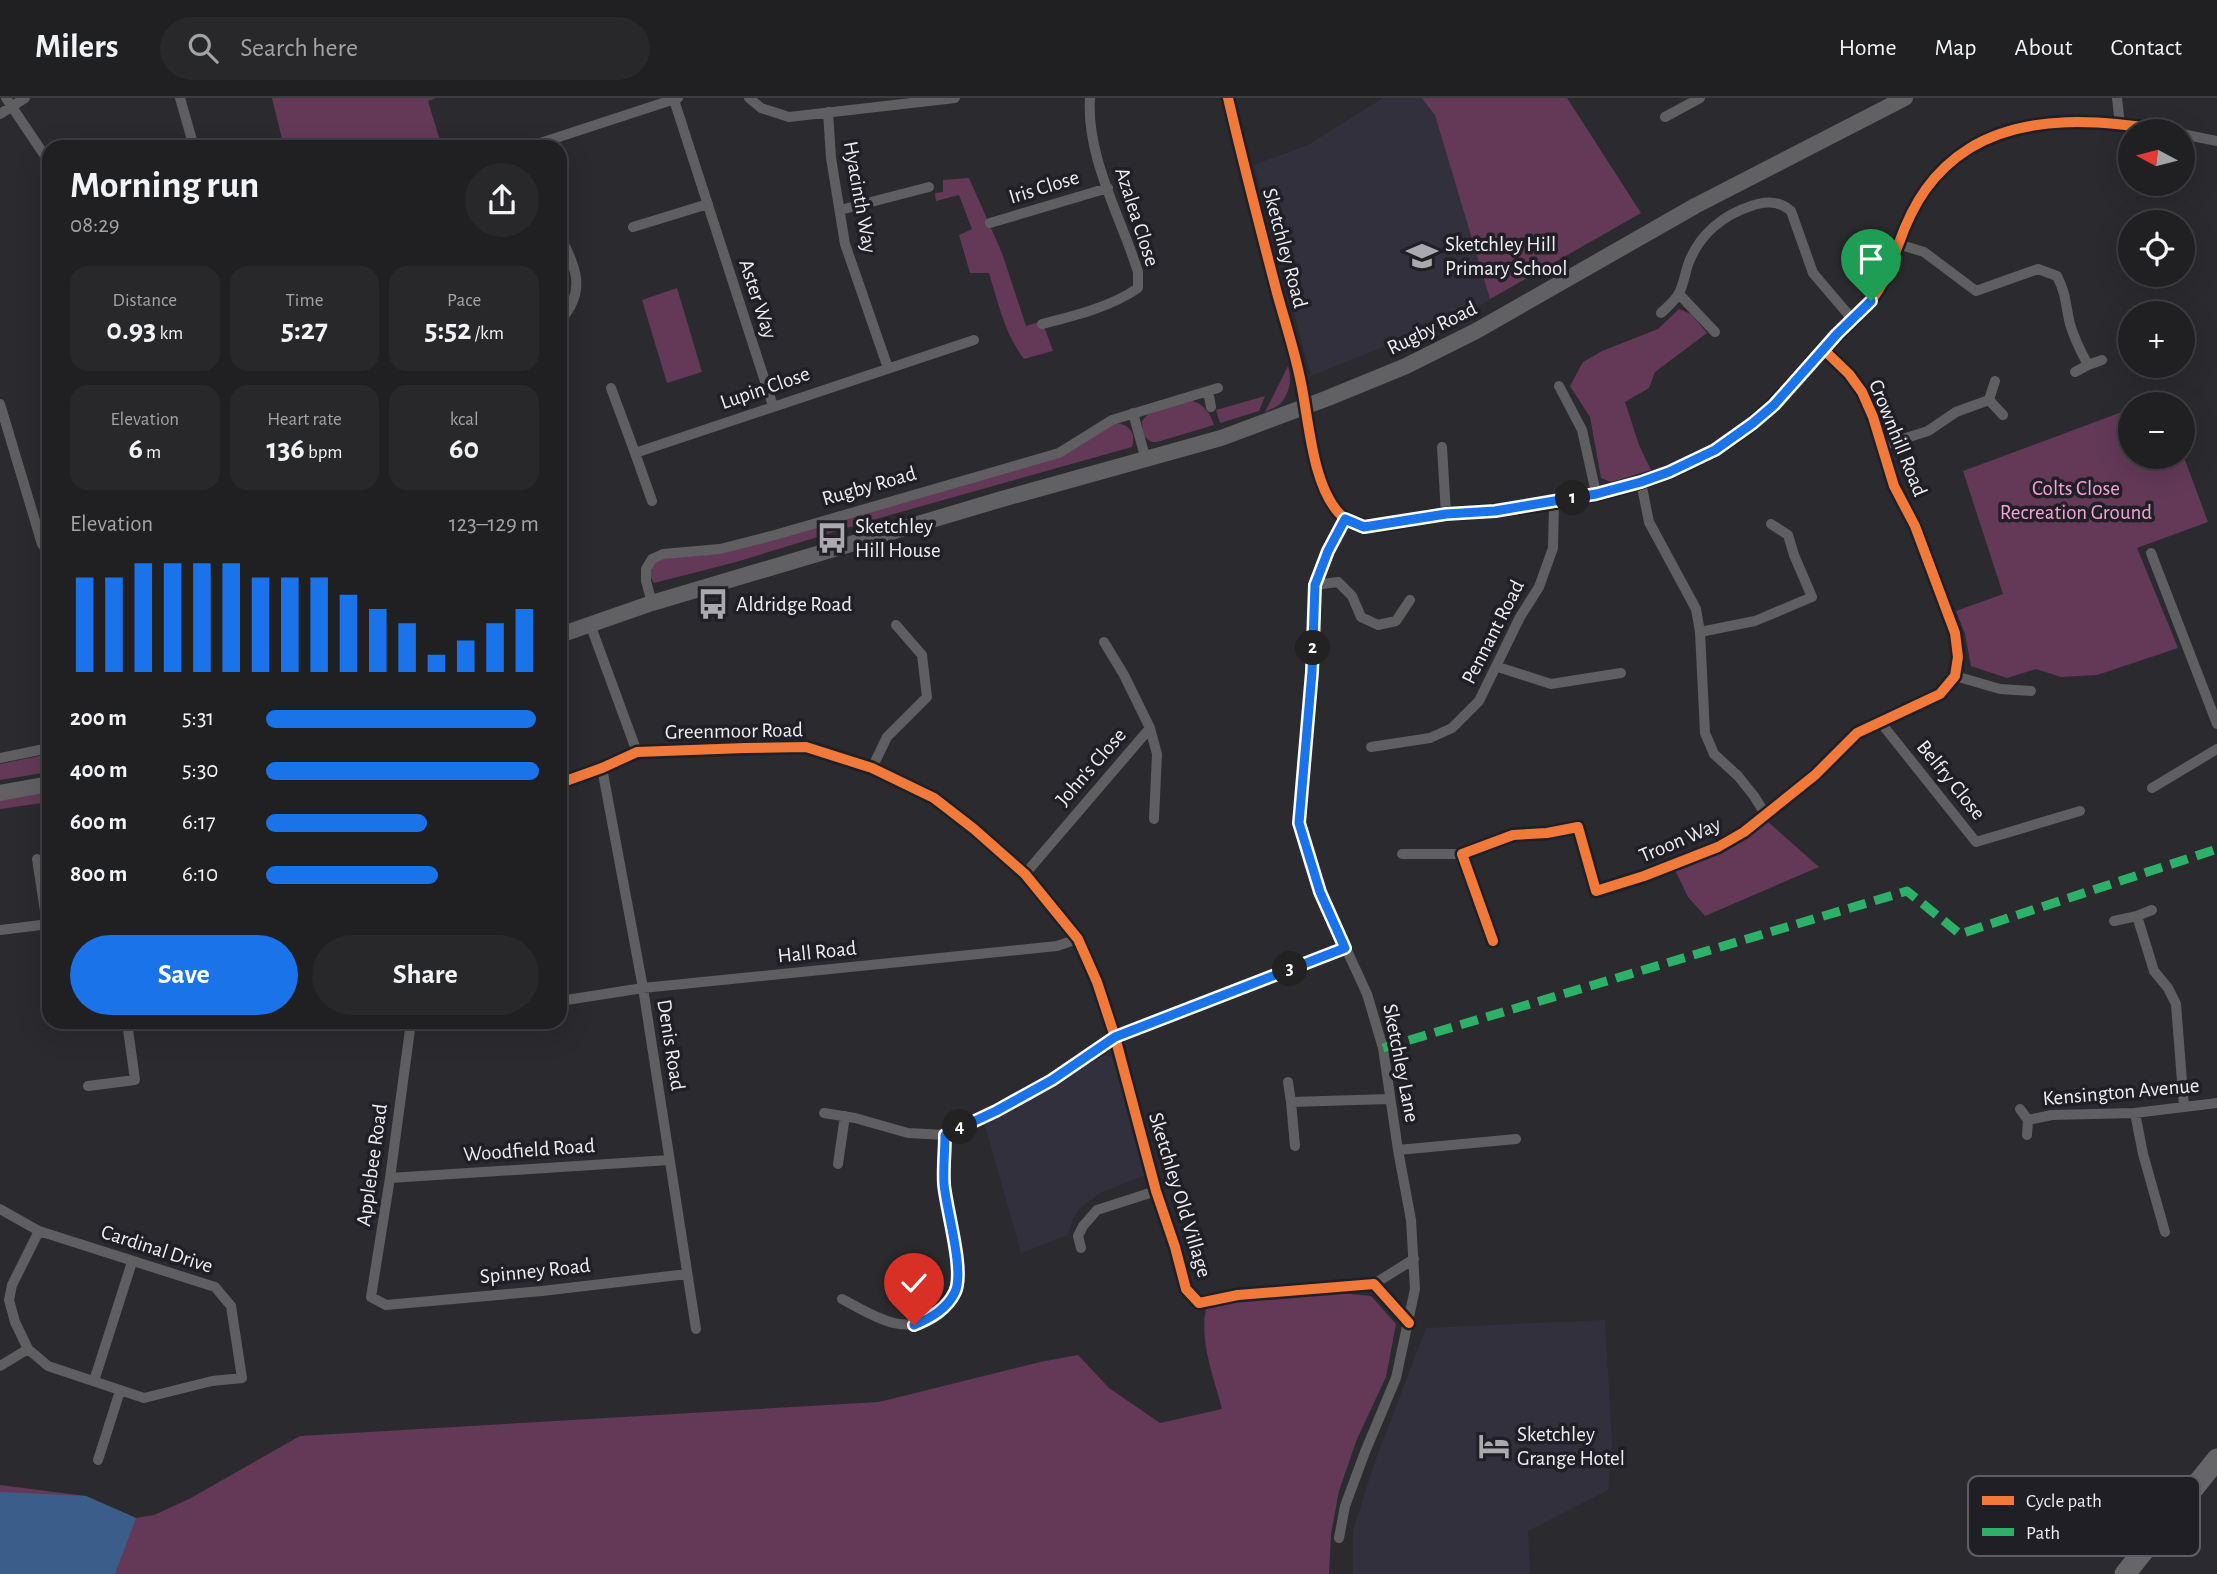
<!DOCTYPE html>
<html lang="en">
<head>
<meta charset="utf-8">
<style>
	:root { --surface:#202022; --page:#28282a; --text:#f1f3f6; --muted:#a2a3a5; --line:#3d3e40; --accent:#1a73e8 }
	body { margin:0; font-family:"Alegreya Sans",sans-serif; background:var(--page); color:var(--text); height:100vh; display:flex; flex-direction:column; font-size:26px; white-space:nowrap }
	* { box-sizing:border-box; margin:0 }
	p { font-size:23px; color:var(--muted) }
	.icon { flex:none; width:38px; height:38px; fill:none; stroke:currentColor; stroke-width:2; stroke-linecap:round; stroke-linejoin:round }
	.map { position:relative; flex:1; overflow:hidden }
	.drawer { position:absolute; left:42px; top:42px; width:525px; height:889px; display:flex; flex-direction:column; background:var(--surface); border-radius:21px; box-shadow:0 7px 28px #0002,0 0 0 2px var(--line) }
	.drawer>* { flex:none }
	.needle { width:46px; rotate:277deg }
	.tools { position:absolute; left:2118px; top:21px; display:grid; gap:14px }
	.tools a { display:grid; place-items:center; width:77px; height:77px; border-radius:50%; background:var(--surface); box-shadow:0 7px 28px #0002,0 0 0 2px var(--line); font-size:35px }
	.pin { position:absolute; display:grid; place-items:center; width:60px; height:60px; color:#fff; margin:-72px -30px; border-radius:50% 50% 50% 0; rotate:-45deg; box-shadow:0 0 7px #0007 }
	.pin .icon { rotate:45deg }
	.km { position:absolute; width:35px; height:35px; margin:-18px; border-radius:50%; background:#222; color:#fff; font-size:19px; line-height:35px; text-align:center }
	.round { display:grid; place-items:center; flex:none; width:74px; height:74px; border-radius:37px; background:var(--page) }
	.summary { display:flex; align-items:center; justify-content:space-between; height:119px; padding:0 28px }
	h1 { font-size:38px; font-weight:700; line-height:52px }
	.stats { display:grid; grid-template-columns:repeat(3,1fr); gap:10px; height:119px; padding:7px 28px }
	.stats div { display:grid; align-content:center; border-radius:18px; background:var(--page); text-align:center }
	.stats b { font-size:30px; font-weight:700 }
	.stats small { font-size:19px; font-weight:400 }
	.stats p { font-size:19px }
	.chart { height:196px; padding:14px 28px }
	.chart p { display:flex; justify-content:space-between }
	.chart svg { width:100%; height:126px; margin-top:7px; stroke:var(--accent); stroke-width:6 }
	.cta { display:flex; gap:14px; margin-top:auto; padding:14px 28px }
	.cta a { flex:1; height:80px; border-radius:42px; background:var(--accent); color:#fff; font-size:28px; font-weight:700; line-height:80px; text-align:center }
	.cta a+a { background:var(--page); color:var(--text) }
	ul { padding:0 28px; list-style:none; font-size:23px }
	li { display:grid; grid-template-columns:112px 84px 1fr; align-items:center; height:52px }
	li i { height:18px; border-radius:9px; background:var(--accent) }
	header { display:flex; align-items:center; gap:42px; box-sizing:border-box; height:98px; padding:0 35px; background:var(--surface); border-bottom:2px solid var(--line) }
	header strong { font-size:33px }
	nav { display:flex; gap:38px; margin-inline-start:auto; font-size:24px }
	.search { width:490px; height:63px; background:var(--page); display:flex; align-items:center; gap:18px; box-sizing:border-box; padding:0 24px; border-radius:38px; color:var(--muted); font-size:26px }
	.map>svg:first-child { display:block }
</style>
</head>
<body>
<header>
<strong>Milers</strong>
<div class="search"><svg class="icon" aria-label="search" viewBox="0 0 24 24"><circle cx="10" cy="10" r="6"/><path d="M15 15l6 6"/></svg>Search here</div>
<nav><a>Home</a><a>Map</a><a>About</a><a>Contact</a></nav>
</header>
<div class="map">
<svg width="2217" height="1476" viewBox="0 0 2217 1476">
	<rect width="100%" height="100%" fill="#2b2a2e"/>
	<path fill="#33303d" d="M1383,0H1567L1641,115L1463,217L1311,278L1254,67L1308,47Z
		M1106,957L1112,959L1135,1021L1148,1076L1100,1095L1080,1110L1072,1123L1068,1137L1021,1155L985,1027L1007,1009Z
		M1605,1222L1612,1345L1608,1392L1528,1433L1530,1476H1353V1433L1374,1366L1426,1230Z"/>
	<path fill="#633957" d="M272,0H436L428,3L442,49H284Z
		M1422,0H1567L1641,115L1490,201L1435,17Z
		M969,80L1002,155L1026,228L1042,223L1053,253L1024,261C1005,236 998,205 989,175H970L959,137L972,131L959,97L936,103L935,95L943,94V82Z
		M677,190L702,274L667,285L642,202Z
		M1679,211L1691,216L1707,235L1655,274L1649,290L1625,304L1639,347L1651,372L1611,384L1601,380L1590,319L1570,288L1583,264L1602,253L1658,231Z
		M1288,268C1292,280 1290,296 1280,306C1277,309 1270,311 1265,314Z
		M1265,298L1259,313L1220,325L1216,312Z
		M1189,302C1203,305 1210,314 1214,327L1157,344H1151L1143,337L1142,323L1150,314Z
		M2130,311V359H2182V354L2208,424L2137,450L2178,550L2097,577L2061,579L2036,571L2007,580L1971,568L1965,536L1956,513L2003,496L1963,373Z
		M1117,325C1130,327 1136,336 1132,349L883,419L736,464L654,485C648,477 651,469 657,462L677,458L1052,358Z
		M49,656V674L0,682V666Z
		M49,694V704L0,711V700Z
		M1767,723L1819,769L1705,818L1688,799L1675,772L1727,750Z
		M1341,1195L1371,1198L1396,1226L1386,1279L1357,1341L1339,1393L1331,1436L1329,1476H0V1387L86,1398L136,1420L154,1417L189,1401L300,1338L879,1304L1040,1264L1078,1257L1109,1290L1160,1325L1222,1311C1214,1279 1199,1244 1206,1211L1236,1202Z"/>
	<path fill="#3a5e89" d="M0,1394L86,1398L136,1420L115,1476H0Z"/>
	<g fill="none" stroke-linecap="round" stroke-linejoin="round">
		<path stroke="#5f5e60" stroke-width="10" d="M6,0L49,64
			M180,0L194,49
			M749,0L761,10L789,19L955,0
			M1228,0C1243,65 1260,130 1277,195C1285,224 1295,254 1301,285C1309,323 1312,384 1338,414C1362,443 1414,417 1447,416C1541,411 1656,395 1735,339C1769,315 1793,284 1821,254C1840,233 1864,215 1879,191C1888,177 1893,160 1899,145C1913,105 1933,73 1970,50C2027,15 2104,22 2166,33
			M2117,0L2120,27
			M674,2L773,308
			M828,14L831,60L845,146L888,270
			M0,16L25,0
			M1665,19L1700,0
			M2182,36L2217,43
			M528,49L678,0
			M840,112L929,89
			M990,125L1108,90
			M633,129L708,106
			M560,138C576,170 587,193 560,223
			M1898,146L1924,154L1976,193L2038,171L2057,178C2067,198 2065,206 2070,226C2074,240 2081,254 2088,267
			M1679,196L1715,234
			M1661,215C1667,209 1676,202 1679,195C1684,186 1685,174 1689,164C1700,136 1723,117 1751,108C1765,103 1779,102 1791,113L1813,175L1853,222
			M1042,226C1074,218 1111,209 1138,190V174C1121,119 1086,59 1090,0
			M2075,274L2088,267L2102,262
			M1559,288L1582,332L1596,395
			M611,290L635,355L974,242
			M1208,293L1211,309
			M1989,302L2003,317
			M0,306L42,446L49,456
			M1133,315L1146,362
			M1881,348L1928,333L1956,314L1989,302L1995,283
			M1442,349L1446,416
			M635,355L652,403
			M1641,384L1649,424L1696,511L1700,534L1705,635L1714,656L1738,678L1754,698L1766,717
			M2151,455L2217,626
			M1315,487L1338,484L1352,498L1361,519L1378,527L1396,523L1410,502
			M652,505L646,483V471L652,461L663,456L720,451L775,437L1059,355L1112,322L1218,290
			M590,526L637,654
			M1700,534L1755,523L1812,499L1794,457L1788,437L1771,426
			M1498,569L1551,586L1621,575
			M1955,578L2000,591L2031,593
			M1881,625L1976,744L2080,713
			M1150,630L1157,656L1154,721
			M1371,649L1430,640L1452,630L1479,603L1520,519L1539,489L1553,450L1554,404
			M0,660L49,650
			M602,670L643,890L696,1231
			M872,670L887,639L927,599L922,557L896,527
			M560,685L602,670L637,654L745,650L806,649L872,670L934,700L974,731L1025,776L1078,841L1097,884L1115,939L1156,1093L1175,1149L1186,1191L1199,1205L1238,1197L1374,1186L1409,1225
			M2152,690L2217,651
			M1402,756H1462
			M37,761L47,826
			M1025,776L1150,630L1124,577L1104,544
			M2137,818L2154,873L2168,890L2176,906L2184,1009
			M2114,823L2137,818L2152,812
			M0,832L49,826
			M1493,843L1462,756L1513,737L1547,735L1578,729L1596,793L1644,778L1718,749L1744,734L1815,677L1857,635L1940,596L1955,578L1958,559L1955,535L1915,428L1894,388L1873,319L1862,294L1849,276L1823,251
			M560,903L643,890L1057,848L1078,841
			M411,924L390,1080L371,1199L386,1207L542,1193L687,1176
			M1288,984L1291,1004
			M88,988L135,982L127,924
			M2020,1011L2028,1022L2027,1037
			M824,1015L855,1020L908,1035L945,1037L996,1013L1052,982L1115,939L1345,850
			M2135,1015L2143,1056L2165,1134
			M2028,1022L2052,1017L2135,1015L2217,1005
			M1295,1048L1291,1004L1389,1001
			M1398,1052L1516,1041
			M838,1066L845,1018
			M390,1080L669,1062
			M0,1111L39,1133L215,1189L231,1208L242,1280L212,1283L144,1300L48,1268L28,1251L15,1224L9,1202L12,1187L39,1133
			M1081,1150L1078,1138L1083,1128L1097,1112L1156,1093
			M1374,1186L1414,1161
			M842,1201C871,1216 905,1241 936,1216C944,1210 953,1202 956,1192C963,1170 946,1111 944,1085C944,1069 945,1053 945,1037
			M0,1268L28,1251
			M94,1283L132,1164
			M98,1362L120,1293
			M1339,1440L1345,1408L1365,1354L1396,1280L1415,1191L1411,1122L1398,1052L1383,950L1367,896L1320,794L1299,725L1313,574L1315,487L1328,453L1345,421"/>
		<path stroke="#616063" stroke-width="16" d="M560,537L652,505L1002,401L1221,340L1328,300L1406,268L1476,233L1695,108L1905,0
			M0,695L49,686"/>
		<path stroke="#666567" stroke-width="21" d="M2125,1476L2217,1361"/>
		<path stroke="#2db169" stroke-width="9" stroke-dasharray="18 9" stroke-linecap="butt" d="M1383,950L1907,793L1960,836L2217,751"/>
		<defs>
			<path id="cycleway" d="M1228,0C1243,65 1260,130 1277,195C1285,224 1295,254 1301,285C1309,323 1312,384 1338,414C1362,443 1414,417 1447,416C1541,411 1656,395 1735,339C1769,315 1793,284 1821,254C1840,233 1864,215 1879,191C1888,177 1893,160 1899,145C1913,105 1933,73 1970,50C2027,15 2104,22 2166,33
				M560,685L602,670L637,654L745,650L806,649L872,670L934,700L974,731L1025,776L1078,841L1097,884L1115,939L1156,1093L1175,1149L1186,1191L1199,1205L1238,1197L1374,1186L1409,1225
				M1493,843L1462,756L1513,737L1547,735L1578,729L1596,793L1644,778L1718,749L1744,734L1815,677L1857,635L1940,596L1955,578L1958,559L1955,535L1915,428L1894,388L1873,319L1862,294L1849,276L1823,251"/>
		</defs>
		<use href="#cycleway" stroke="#201f26" stroke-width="15"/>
		<use href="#cycleway" stroke="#f17a3a" stroke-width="10"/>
	</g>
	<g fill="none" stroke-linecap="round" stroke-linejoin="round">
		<defs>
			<path id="route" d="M914,1227C931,1220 947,1211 955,1194C965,1173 946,1111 944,1086C943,1070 945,1053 945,1037L996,1013L1052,982L1115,939L1345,850L1320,794L1299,725L1312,574L1315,487L1328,453L1345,421L1364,429L1446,416L1495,413L1596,396L1641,384L1669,374L1715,352L1753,325L1774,307L1837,236L1871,203"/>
		</defs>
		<use href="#route" stroke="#fff" stroke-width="14"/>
		<use href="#route" stroke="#1a73e8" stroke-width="9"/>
	</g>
	<defs>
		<symbol id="school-bare" viewBox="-9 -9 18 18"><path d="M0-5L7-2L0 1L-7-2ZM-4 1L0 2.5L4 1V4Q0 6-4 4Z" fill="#aaa9ad" stroke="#201f26" stroke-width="2.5" paint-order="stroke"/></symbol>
		<symbol id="bus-bare" viewBox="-9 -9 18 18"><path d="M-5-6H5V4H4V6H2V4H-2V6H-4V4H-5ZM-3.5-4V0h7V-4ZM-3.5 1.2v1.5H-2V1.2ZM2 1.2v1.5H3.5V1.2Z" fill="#aaa9ad" stroke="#201f26" stroke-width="2.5" paint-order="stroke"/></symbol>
		<symbol id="hotel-bare" viewBox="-9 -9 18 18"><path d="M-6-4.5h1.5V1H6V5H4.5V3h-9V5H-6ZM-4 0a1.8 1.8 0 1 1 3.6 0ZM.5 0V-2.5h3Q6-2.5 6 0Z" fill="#aaa9ad" stroke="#201f26" stroke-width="2.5" paint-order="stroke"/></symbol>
	</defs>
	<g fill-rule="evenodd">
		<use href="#school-bare" x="1400" y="136" width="44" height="44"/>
		<use href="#bus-bare" x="810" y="418" width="44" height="44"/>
		<use href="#bus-bare" x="691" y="484" width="44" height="44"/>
		<use href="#hotel-bare" x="1472" y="1326" width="44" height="44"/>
	</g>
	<g text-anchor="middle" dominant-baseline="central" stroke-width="7" stroke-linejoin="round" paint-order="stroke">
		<g font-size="21" fill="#eeedf2" stroke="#201f26">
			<text transform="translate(1044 89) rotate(-17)">Iris Close</text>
			<text transform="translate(860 99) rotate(80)">Hyacinth Way</text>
			<text transform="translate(1137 119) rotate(72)">Azalea Close</text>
			<text transform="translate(1285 150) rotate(75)">Sketchley Road</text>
			<text transform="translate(758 201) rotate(72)">Aster Way</text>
			<text transform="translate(1432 230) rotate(-26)">Rugby Road</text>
			<text transform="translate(765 290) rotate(-19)">Lupin Close</text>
			<text transform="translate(1898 340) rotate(68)">Crownhill Road</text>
			<text transform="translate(869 388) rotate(-16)">Rugby Road</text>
			<text transform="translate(1493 534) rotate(-63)">Pennant Road</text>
			<text transform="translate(734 633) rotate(-1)">Greenmoor Road</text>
			<text transform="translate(1091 669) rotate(-49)">John's Close</text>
			<text transform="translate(1951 682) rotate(51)">Belfry Close</text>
			<text transform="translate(1680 742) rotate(-23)">Troon Way</text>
			<text transform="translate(817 854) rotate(-6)">Hall Road</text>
			<text transform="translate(671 947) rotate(81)">Denis Road</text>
			<text transform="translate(1401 965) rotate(79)">Sketchley Lane</text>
			<text transform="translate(2121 994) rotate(-5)">Kensington Avenue</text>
			<text transform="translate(529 1052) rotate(-4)">Woodfield Road</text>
			<text transform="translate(372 1067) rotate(-82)">Applebee Road</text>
			<text transform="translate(1180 1097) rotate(73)">Sketchley Old Village</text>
			<text transform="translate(157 1151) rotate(18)">Cardinal Drive</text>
			<text transform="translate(535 1173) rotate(-6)">Spinney Road</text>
		</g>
		<g font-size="21" fill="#eeedf2" stroke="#201f26" text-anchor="start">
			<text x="1445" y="146">Sketchley Hill<tspan x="1445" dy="24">Primary School</tspan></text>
			<text x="855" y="428">Sketchley<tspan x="855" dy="24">Hill House</tspan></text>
			<text x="736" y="506">Aldridge Road</text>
			<text x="1517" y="1336">Sketchley<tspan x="1517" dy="24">Grange Hotel</tspan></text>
		</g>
		<g font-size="21" fill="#f3a1d8" stroke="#201f26">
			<text x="2076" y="390">Colts Close<tspan x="2076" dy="24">Recreation Ground</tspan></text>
		</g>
	</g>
	<rect x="1968" y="1378" width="232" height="80" rx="10" fill="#201f26" stroke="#5e5d63" stroke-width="2"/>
	<rect x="1982" y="1398" width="32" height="9" fill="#f17a3a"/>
	<rect x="1982" y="1430" width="32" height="8" fill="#2db169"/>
	<g font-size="19" fill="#eeedf2">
		<text x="2026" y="1409">Cycle path</text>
		<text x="2026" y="1441">Path</text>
	</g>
</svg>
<div class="tools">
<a><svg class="needle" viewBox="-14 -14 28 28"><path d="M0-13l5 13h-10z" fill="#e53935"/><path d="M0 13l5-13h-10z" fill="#a2a3a5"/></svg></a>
<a><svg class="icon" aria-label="locate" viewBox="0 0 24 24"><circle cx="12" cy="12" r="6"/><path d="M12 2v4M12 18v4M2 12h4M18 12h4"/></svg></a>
<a>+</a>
<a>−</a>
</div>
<div class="pin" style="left:1871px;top:203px;background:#1e9e55"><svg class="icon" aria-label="arrive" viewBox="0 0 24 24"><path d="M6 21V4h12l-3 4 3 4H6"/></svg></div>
<div class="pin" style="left:914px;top:1227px;background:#d93025"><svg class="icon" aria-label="check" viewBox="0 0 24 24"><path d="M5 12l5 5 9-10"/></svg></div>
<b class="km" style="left:1573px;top:400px">1</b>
<b class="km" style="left:1313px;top:550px">2</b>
<b class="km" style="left:1290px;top:871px">3</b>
<b class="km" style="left:960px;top:1029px">4</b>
<section class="drawer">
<div class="summary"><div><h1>Morning run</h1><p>08:29</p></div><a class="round"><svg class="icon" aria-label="share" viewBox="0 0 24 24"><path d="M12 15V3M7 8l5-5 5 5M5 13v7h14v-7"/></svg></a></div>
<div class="stats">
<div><p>Distance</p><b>0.93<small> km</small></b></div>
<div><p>Time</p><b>5:27</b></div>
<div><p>Pace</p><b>5:52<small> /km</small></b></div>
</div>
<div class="stats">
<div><p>Elevation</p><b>6<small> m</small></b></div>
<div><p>Heart rate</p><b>136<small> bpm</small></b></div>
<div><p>kcal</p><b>60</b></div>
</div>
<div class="chart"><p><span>Elevation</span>123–129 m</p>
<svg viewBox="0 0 160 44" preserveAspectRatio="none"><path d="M5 44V11M15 44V11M25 44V6M35 44V6M45 44V6M55 44V6M65 44V11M75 44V11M85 44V11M95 44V17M105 44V22M115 44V27M125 44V38M135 44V33M145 44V27M155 44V22"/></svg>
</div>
<ul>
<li><b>200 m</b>5:31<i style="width:99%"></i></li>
<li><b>400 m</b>5:30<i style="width:100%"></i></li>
<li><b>600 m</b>6:17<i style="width:59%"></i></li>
<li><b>800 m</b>6:10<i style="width:63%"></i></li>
</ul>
<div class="cta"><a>Save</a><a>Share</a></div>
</section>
</div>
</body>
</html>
